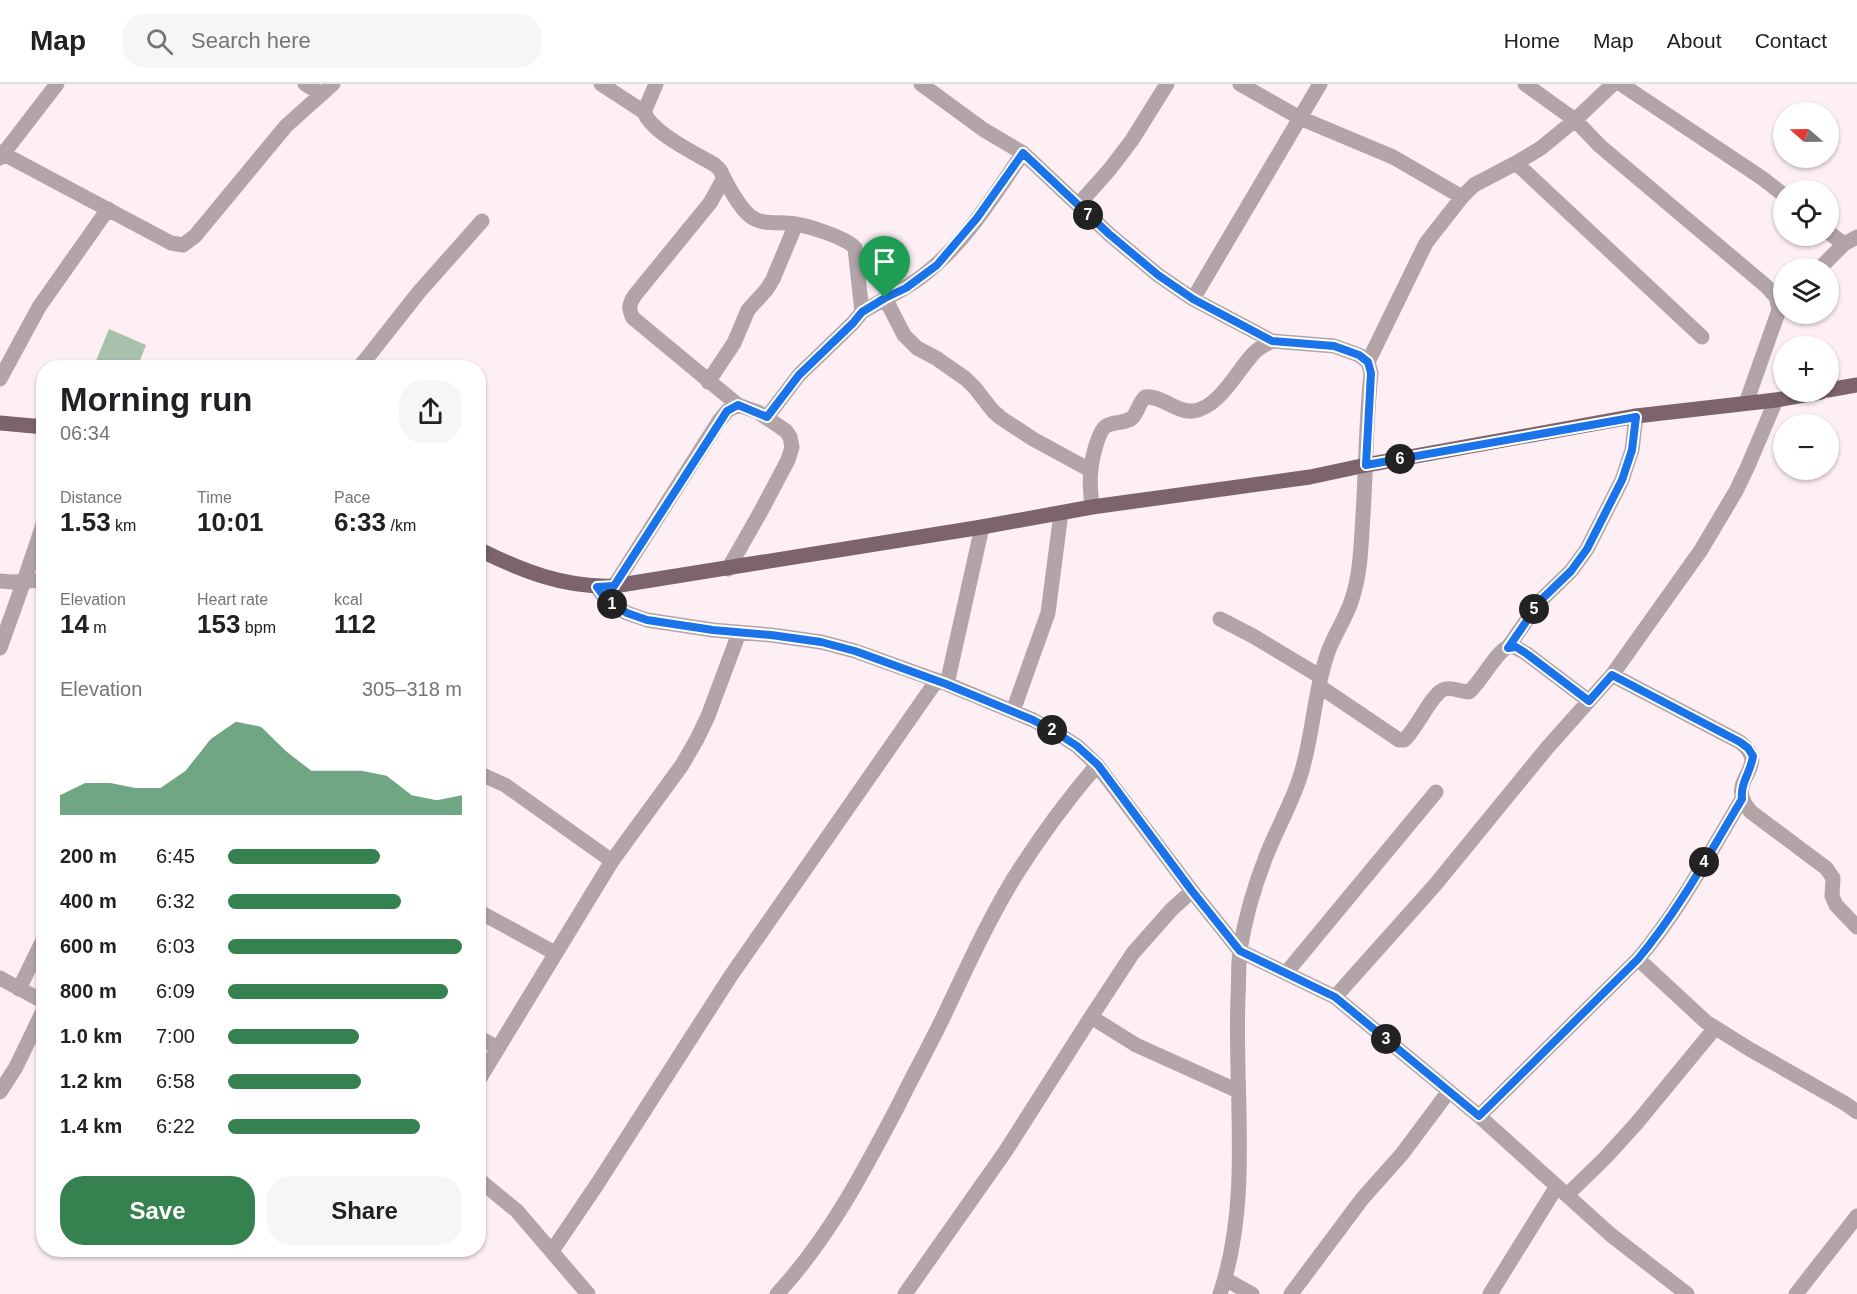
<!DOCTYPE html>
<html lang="en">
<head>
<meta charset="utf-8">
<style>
	:root { --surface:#fff; --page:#f6f6f6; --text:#202124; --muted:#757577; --line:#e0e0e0; --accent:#358150 }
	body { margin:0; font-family:Helvetica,sans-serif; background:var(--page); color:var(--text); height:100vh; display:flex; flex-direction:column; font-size:22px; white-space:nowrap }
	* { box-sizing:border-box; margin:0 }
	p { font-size:20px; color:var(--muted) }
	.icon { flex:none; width:33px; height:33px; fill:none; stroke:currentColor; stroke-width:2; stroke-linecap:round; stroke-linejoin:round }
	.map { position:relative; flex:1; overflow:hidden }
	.drawer { position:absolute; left:36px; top:276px; width:450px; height:897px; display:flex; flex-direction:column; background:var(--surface); border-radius:24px; box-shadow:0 2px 4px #0004 }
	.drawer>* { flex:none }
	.needle { width:39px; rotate:290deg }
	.tools { position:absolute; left:1773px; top:18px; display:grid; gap:12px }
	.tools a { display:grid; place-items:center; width:66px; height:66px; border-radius:50%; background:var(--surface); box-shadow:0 2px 4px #0004; font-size:30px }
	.pin { position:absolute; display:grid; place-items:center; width:51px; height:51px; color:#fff; margin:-62px -26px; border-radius:50% 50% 50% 0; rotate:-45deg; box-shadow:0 0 6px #0007 }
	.pin .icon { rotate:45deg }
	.km { position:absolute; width:30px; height:30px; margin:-15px; border-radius:50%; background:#222; color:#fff; font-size:16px; line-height:30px; text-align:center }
	.round { display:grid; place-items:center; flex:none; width:63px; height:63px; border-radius:24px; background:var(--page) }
	.summary { display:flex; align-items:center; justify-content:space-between; height:102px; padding:0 24px }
	h1 { font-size:33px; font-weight:700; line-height:45px }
	.figures { display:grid; grid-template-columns:repeat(3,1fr); gap:9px; height:102px; padding:6px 24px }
	.figures div { display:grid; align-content:center }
	.figures b { font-size:26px; font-weight:700 }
	.figures small { font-size:16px; font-weight:400 }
	.figures p { font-size:16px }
	.chart { height:168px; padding:12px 24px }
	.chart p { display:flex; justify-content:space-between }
	.chart svg { width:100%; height:108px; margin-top:6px; fill:var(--accent); opacity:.7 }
	.cta { display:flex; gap:12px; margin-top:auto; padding:12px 24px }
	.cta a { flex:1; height:69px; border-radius:24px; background:var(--accent); color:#fff; font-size:24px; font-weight:700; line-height:69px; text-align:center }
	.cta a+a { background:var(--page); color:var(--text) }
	ul { padding:0 24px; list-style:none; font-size:20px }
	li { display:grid; grid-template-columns:96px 72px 1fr; align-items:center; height:45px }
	li i { height:15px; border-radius:8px; background:var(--accent) }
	header { display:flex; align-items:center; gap:36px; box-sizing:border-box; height:84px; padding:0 30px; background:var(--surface); border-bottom:2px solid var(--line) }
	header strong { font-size:28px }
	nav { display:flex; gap:33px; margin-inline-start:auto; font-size:21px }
	.search { width:420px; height:54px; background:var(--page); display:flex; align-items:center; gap:15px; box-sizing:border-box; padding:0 21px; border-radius:24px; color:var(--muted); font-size:22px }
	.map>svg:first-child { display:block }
</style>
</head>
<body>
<header>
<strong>Map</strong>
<div class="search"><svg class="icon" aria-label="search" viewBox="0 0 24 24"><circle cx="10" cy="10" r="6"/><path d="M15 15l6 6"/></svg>Search here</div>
<nav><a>Home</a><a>Map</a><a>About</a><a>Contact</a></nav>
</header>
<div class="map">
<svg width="1857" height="1210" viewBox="0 0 1857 1210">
	<rect width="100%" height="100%" fill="#fdeff3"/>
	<path fill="#a7c1ad" d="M109,245L146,261L137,284H93Z"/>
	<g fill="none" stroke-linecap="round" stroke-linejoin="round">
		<path stroke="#b3a4a8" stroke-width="15" d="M305,0L321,10
			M601,0L644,28
			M656,0L644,28C652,49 695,69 715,81L720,86C726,99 739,123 750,132C762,142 781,137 795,140C809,142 847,154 855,164L862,228L853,239L799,291L767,333
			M921,0L984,46L1023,69L1109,150L1158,191L1193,215L1272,257L1334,262L1359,271L1368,278L1371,289C1366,336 1366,384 1363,431C1361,459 1361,488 1352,515C1346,535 1333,552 1327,571C1313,612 1313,656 1299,696C1290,722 1277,745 1267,770C1255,800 1245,834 1240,866C1238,881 1239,898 1238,913C1234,1010 1252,1116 1220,1210
			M1240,0L1300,34L1393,73L1462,113
			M1525,0L1575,36L1600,62L1766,202L1776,213L1779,226L1746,319
			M1621,0L1762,94L1784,111
			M0,68L171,159L183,161L195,152L286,42L333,0
			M0,74L57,0
			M1516,79L1702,253
			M724,94L710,119L635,211C629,220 628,224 633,234L738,321
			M1078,121L1110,85L1132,56L1167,0
			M1828,148L1844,160
			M1820,184L1844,160L1857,153
			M885,214L904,251L917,264L936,274L966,295L975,304L993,327L1001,334L1033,355L1090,386
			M1193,215L1320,0
			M862,228C881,216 903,207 921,193C964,161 993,113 1023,69
			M1368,278L1426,159L1462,113L1474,101L1516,79L1541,64L1575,36L1613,0
			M359,284L419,208L482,137
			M0,295L39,223L108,125
			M708,298L734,259L748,226L767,205L773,195L796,140
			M1092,423C1091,411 1089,397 1091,385C1092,375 1098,347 1106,342C1114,337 1127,340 1133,333C1138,327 1139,319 1145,313C1162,311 1176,329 1193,327C1219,324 1237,287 1253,270C1258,264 1265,261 1272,257
			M0,497L13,498L44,496
			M614,502L719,337L727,327L738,321L758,328L786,347L790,353L792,363L788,376L760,429L728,485
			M597,503L605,514L615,523L627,529L647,536L713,546L771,551L821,558L855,567L947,600L1033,636L1057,649L1077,662L1097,681L1192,807L1240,867L1335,913L1479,1032L1611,1151L1687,1210
			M1220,535L1253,552L1321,593
			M1508,563L1541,516L1571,487L1587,465L1622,396L1632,366L1636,332
			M0,564L24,497L44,438
			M1612,591L1740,658C1774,685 1721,694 1751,728L1826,784L1833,794L1832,812L1836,821L1857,843
			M947,600L982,443
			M1319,602L1399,656H1404C1417,645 1432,608 1445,605C1453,603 1461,608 1469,608C1480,599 1497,567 1508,563C1515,561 1521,567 1527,570L1589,617
			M1013,627L1048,529L1061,429
			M478,689L505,701L612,777
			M478,827L555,869
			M1638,875L1706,938L1751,966L1846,1020L1857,1028
			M1286,889L1436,708
			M0,894L44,918
			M19,905L44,854
			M1335,913L1435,801L1547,664L1612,591L1701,466L1736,407L1748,382L1776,316
			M1091,933L1136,961L1238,1007
			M478,953L498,964
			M478,997L612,777L682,681L697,655L708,632L739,549
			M0,1008L16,983L44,925
			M1479,1032L1638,875C1679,827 1709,770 1742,715
			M478,1095L517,1127L588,1210
			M1567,1111L1605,1074L1636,1040L1715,944
			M552,1167L598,1099L730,893L937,596
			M1225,1195L1252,1210
			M777,1210C829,1154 864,1087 899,1020C915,987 933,956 948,923C969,879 989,835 1014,794C1039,754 1067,716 1097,681
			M905,1210L1005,1068L1091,933L1133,869L1172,825L1192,807
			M1291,1210L1362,1115L1402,1070L1449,1007
			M1490,1210L1557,1102
			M1796,1210L1857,1132"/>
		<path stroke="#7d636b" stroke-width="15" d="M1828,306L1857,301
			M0,339L44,343
			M478,465C522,487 565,504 614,502L982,443L1092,423L1310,393L1366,381L1636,332L1776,316L1821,308"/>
	</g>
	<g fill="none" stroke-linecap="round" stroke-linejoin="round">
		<defs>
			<path id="route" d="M1023,69L1109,150L1158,191L1193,215L1272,257L1334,262L1359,271L1368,278L1371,289L1366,381L1636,333L1632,366L1622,396L1587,465L1571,487L1541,516L1508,564L1516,563L1527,570L1589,617L1612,591L1740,658L1748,664L1753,672C1751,688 1740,699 1742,715C1709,770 1679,826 1638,875L1479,1032L1335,913L1240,867L1192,807L1098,681L1077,662L1057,649L1033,636L946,600L855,567L821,558L771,551L713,546L647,536L627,529L615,522L605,514L597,503L614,502L727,327L738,321L767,333L799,291L853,239L862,228L885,214L906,204L937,181L977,134Z"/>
		</defs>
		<use href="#route" stroke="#fff" stroke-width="12"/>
		<use href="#route" stroke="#1a73e8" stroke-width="8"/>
	</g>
</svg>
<div class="tools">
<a><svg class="needle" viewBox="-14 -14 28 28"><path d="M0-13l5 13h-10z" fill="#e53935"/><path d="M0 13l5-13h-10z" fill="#757577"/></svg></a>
<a><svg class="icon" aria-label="locate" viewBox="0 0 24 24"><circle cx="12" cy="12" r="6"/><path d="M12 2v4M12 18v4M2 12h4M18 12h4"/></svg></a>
<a><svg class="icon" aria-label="layers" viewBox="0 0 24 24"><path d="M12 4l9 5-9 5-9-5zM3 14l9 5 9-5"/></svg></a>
<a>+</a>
<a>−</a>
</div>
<div class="pin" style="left:885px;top:214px;background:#1e9e55"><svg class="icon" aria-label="arrive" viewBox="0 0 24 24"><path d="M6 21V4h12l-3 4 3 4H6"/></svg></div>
<b class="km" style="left:612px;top:520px">1</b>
<b class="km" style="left:1052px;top:646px">2</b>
<b class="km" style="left:1386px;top:955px">3</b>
<b class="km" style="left:1704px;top:778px">4</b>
<b class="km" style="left:1534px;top:525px">5</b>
<b class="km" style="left:1400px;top:375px">6</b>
<b class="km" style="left:1088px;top:131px">7</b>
<section class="drawer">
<div class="summary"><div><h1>Morning run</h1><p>06:34</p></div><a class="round"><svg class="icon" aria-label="share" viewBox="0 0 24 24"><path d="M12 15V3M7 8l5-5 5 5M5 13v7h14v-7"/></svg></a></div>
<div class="figures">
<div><p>Distance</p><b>1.53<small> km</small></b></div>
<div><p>Time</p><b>10:01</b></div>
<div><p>Pace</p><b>6:33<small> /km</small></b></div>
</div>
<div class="figures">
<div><p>Elevation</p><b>14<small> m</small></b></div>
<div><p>Heart rate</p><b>153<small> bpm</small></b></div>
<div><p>kcal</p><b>112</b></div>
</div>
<div class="chart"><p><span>Elevation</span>305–318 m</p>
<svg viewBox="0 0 160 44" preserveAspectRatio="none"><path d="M0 44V36L10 31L20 31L30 33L40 33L50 26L60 13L70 6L80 8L90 18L100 26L110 26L120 26L130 28L140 36L150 38L160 36V44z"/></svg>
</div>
<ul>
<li><b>200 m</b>6:45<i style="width:65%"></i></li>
<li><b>400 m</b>6:32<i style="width:74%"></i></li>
<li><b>600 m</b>6:03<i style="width:100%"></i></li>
<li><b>800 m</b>6:09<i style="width:94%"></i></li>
<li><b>1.0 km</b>7:00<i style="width:56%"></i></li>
<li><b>1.2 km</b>6:58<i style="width:57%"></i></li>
<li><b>1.4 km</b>6:22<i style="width:82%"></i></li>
</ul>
<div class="cta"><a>Save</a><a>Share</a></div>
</section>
</div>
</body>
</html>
